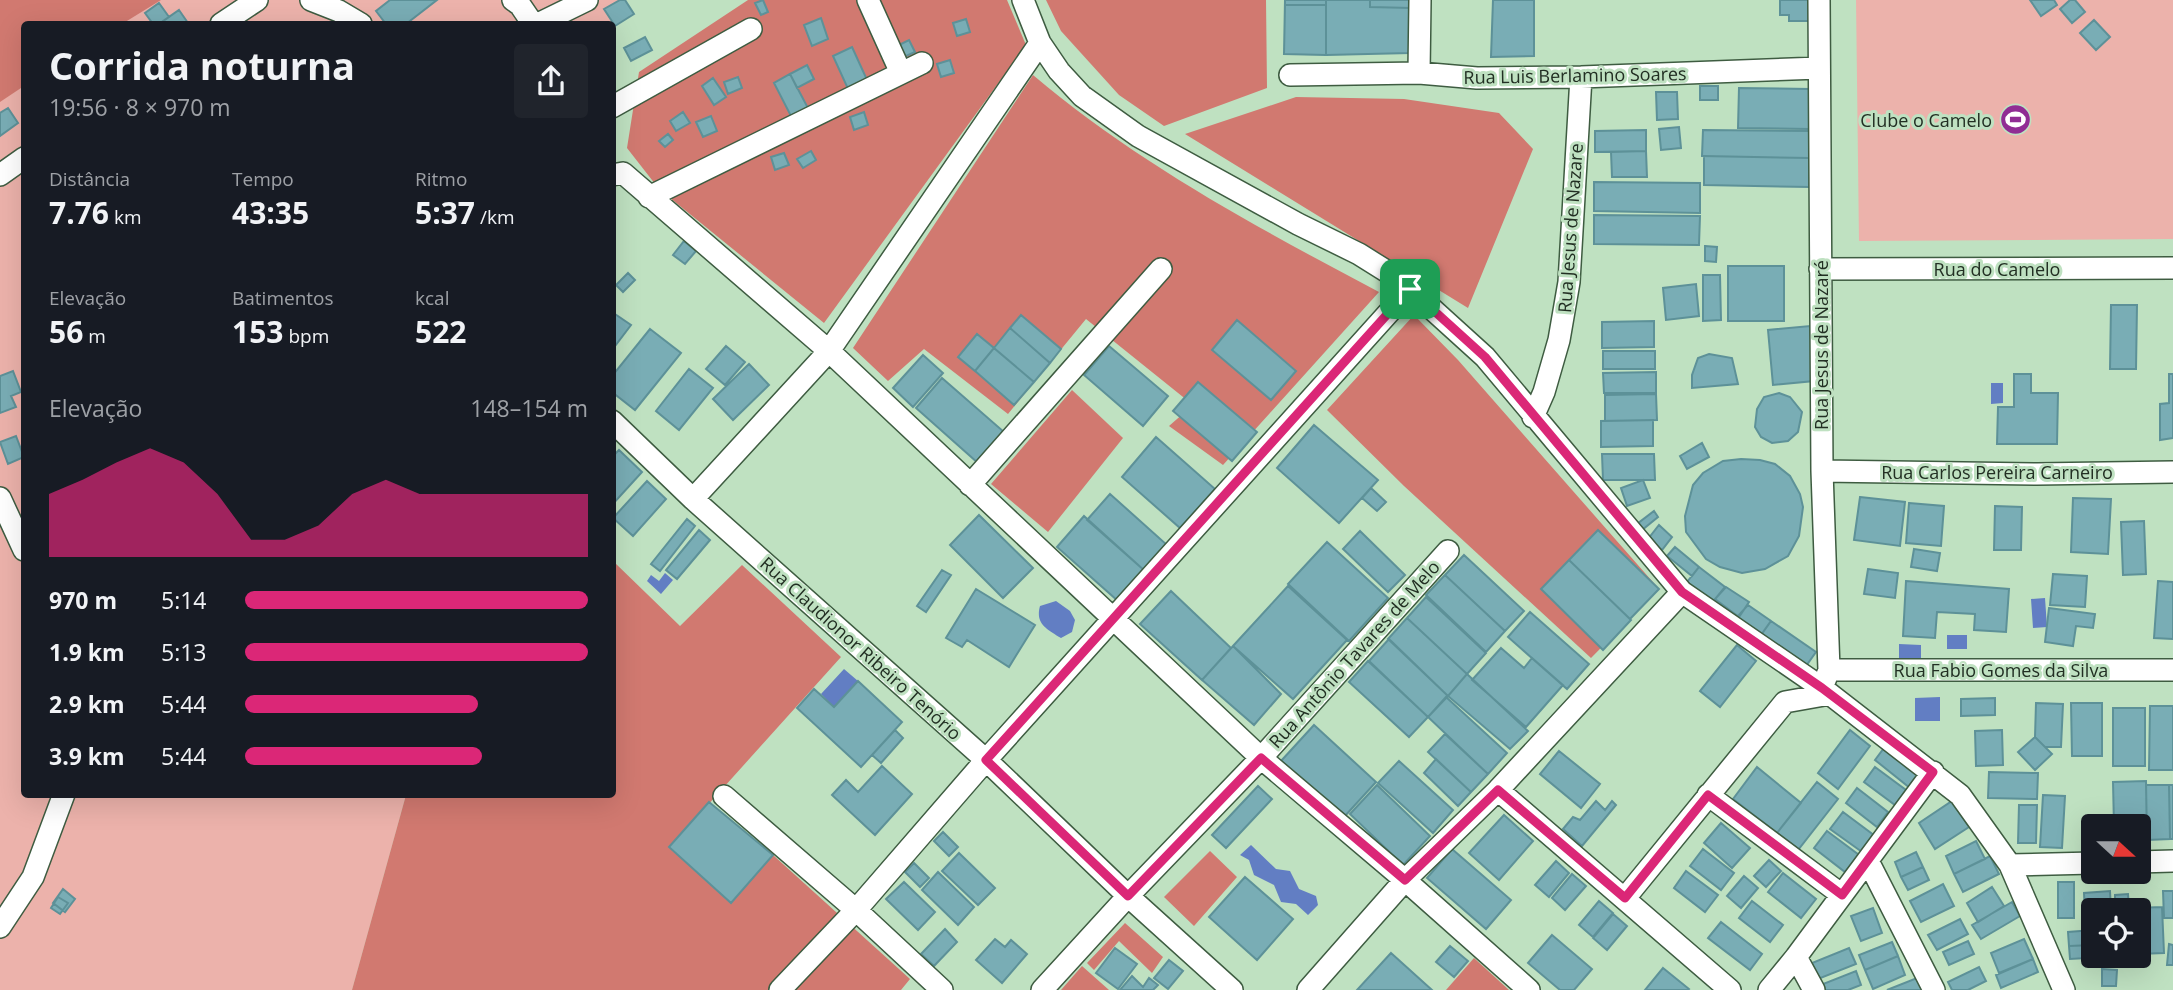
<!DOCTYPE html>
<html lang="pt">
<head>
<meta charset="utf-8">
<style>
	:root { --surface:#171b24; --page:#20242c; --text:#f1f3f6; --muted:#9ea1a6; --accent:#db2777 }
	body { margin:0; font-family:"Open Sans",sans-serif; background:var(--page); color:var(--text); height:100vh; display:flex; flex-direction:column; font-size:26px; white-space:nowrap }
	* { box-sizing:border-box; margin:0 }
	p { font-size:23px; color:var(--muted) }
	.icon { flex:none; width:38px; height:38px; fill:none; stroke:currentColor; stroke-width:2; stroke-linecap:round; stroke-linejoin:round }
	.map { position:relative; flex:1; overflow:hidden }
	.side { position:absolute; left:21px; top:21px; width:595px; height:777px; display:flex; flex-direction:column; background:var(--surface); border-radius:7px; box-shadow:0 7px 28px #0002 }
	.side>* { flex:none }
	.needle { width:46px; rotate:111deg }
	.controls { position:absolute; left:2081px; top:814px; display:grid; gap:14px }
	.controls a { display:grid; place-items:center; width:70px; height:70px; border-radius:7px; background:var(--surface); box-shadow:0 7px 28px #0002; font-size:35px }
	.pin { position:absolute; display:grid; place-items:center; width:60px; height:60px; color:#fff; margin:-30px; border-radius:14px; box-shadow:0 4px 10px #0006 }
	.round { display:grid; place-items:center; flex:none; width:74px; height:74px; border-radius:7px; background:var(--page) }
	.summary { display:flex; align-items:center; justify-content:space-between; height:119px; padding:0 28px }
	h1 { font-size:38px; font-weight:700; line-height:52px }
	.figures { display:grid; grid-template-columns:repeat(3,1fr); gap:10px; height:119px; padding:7px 28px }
	.figures div { display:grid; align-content:center }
	.figures b { font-size:30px; font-weight:700 }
	.figures small { font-size:19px; font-weight:400 }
	.figures p { font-size:19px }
	.chart { height:196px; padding:14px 28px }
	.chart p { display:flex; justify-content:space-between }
	.chart svg { width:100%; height:126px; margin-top:7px; fill:var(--accent); opacity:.7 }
	ul { padding:0 28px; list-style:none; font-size:23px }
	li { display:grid; grid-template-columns:112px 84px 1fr; align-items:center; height:52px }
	li i { height:18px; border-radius:9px; background:var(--accent) }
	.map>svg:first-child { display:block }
</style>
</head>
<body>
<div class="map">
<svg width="2173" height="990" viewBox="0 0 2173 990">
	<rect width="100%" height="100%" fill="#bfe1c1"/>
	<path fill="#ecb2ab" d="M0,0H620L613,29L612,24H24V794L406,795L352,990H0Z
		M1856,0H2173V239L1859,241Z"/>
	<path fill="#d17970" d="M0,0H161L122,24H24V86L0,102Z
		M748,0H1007L1026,45L824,323L659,189L627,148L639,72Z
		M1046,0H1266L1267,88L1164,126L1119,95L1061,31Z
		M1033,75C1137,163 1258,228 1379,292L1223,465L1169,426L1193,405L1086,319L1008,414L924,349L888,381L853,348Z
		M1296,97L1404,99L1499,113L1533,149L1468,308L1185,134Z
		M1414,315L1458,360L1659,589L1591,658L1404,486L1327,410Z
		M1072,390L1123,438L1048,532L991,484Z
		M613,561L680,626L742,565L841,657L670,847L731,903L773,855L910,979L901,990H352L406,795L612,794Z
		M1210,851L1237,877L1194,926L1164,897Z
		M1125,923L1163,957L1152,973L1119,941L1094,970L1087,963Z
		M1474,958L1509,990H1446Z
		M1082,966L1109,990H1061Z"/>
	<path fill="#627ec3" d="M1991,383H2003V403L1991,404Z
		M665,573L673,580L661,594L647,581L651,575L659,581Z
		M2045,598L2047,627L2033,628L2031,599Z
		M1056,601L1070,611L1075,620L1072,632L1061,638C1047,629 1035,624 1040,606Z
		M1947,635H1967V649H1947Z
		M1899,644L1921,645V659L1899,658Z
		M844,669L858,681L834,707L821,694Z
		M1940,697V721H1915V698Z
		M1251,845L1276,869L1290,871L1299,889L1316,896L1318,905L1308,915L1296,904L1281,902L1274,885L1254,875L1249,860L1240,855Z"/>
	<path fill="#79adb5" stroke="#5d9198" stroke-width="2" d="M390,0H437L406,24H386L376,11Z
		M620,0H625L634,14L615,26L604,9Z
		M763,0L768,12L761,15L755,3Z
		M1285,0H1326V55L1284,54Z
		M1326,0H1411L1410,53L1326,55Z
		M1370,0H1411V8L1370,7Z
		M1493,0H1534V56L1491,57Z
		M1780,0H1809V21H1789V15H1780Z
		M2030,0H2054L2057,5L2041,16Z
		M2070,0H2075L2085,12L2072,23L2060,9Z
		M159,3L169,17L159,24H153L145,13Z
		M1285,5H1326V55L1284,54Z
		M179,10L188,23L159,24Z
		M821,18L828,39L812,46L804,25Z
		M966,19L970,32L957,36L953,23Z
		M2094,20L2110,37L2096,50L2080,33Z
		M645,37L652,50L631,61L624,48Z
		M909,40L915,52L904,57L899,45Z
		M852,47L868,82L849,91L833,56Z
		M950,60L954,73L941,77L937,64Z
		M807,65L814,79L797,88L790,74Z
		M790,74L809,110L792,118L774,83Z
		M738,77L742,88L728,94L724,82Z
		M713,78L726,97L714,105L702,86Z
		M1700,86H1718V100H1700Z
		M1739,88L1810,89V129L1738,128Z
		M1656,92H1677L1678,119L1657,120Z
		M8,108L18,123L0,136V113Z
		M683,112L690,123L676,131L670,121Z
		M864,112L868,125L854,130L850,117Z
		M711,116L717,131L703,137L696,122Z
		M1679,127L1681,148L1661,150L1659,129Z
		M1646,130V151L1595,152V131Z
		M1703,130L1810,131L1809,158L1702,156Z
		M668,134L673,140L665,147L659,141Z
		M811,151L816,160L803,168L797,159Z
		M1646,151L1647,177H1612L1611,152Z
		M784,153L789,165L775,170L771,157Z
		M1704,156L1809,158V187L1704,185Z
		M1594,182L1700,183V213L1594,211Z
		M1594,215L1700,216L1699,245L1594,244Z
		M684,241L696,251L685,264L673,255Z
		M1705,246L1717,247L1716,262L1705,261Z
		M1728,266H1784V321H1728Z
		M628,273L635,280L623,292L616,285Z
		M1703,275H1720L1721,320L1703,321Z
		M1696,284L1699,316L1666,320L1663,288Z
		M2111,305H2137L2136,369H2110Z
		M612,312L631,325L612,350Z
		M1021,315L1061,349L1050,363L1010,328Z
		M1237,320L1296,371L1271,400L1212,350Z
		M1654,321V347L1602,348V322Z
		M1810,326L1814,381L1773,385L1768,330Z
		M1010,328L1050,363L1034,382L994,348Z
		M650,329L681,353L635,410L612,392V376Z
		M977,334L994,348L975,371L958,357Z
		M726,346L745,362L725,385L706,369Z
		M1109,346L1168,396L1143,426L1084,375Z
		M994,348L1034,382L1014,405L975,371Z
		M1603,351H1655V369H1603Z
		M1709,354L1732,358L1738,384L1692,388V375L1698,358Z
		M923,355L943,373L913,407L893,388Z
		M749,364L769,385L733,420L713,399Z
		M689,369L713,388L679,430L656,411Z
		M13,371L21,392L11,396L16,407L0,413V376Z
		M1656,372V393H1604L1603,373Z
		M2014,374H2031V393H2058L2057,444H1997L1998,407H2014Z
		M2169,374H2173V438L2160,440V404L2169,403Z
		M942,378L1004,432L978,463L916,408Z
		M1198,382L1257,432L1232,461L1173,411Z
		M1779,393L1790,397L1802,412L1798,432L1788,441L1772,443L1761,437L1755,427L1757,409L1764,397Z
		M1656,394L1657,420L1605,421V395Z
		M1653,420V446L1601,447V421Z
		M1314,425L1378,480L1339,523L1277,468Z
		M16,436L24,457L8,464L0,442Z
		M1156,437L1215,489L1180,528L1122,477Z
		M1702,443L1709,457L1687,469L1680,456Z
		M619,450L642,472L612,505V457Z
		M1602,454H1654L1655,480H1603Z
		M1741,459L1760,460L1775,464L1790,476L1800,494L1803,507L1799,536L1788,556L1765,569L1742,573L1720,567L1706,559L1686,532L1685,516L1693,485L1703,473L1723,461Z
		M1643,480L1650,498L1627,506L1621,488Z
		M647,481L666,499L633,536L613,518Z
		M1371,488L1386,502L1377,511L1362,498Z
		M1110,494L1167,545L1145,571L1087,520Z
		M1860,497L1905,502L1900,546L1854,540Z
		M2073,498L2111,499L2108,554L2071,552Z
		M1909,503L1944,506L1941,546L1906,543Z
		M1995,506L2022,507L2021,550H1994Z
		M1654,511L1658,517L1642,530L1637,524Z
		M979,515L1033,568L1003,598L950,545Z
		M1084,516L1145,571L1118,601L1057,547Z
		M687,519L695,526L660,571L651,564Z
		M2144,521L2146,574L2123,575L2121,522Z
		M1659,525L1672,537L1662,550L1648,539Z
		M699,530L710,540L677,579L666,570Z
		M1598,530L1659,589L1630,619L1569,560Z
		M1360,531L1405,575L1388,592L1343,549Z
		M1327,542L1388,598L1349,641L1288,584Z
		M1675,547L1699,567L1692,576L1667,556Z
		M1914,549L1940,553L1937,571L1911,567Z
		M1464,555L1524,611L1505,631L1445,575Z
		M1569,560L1631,620L1603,650L1541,589Z
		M1699,567L1725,587L1712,603L1687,582Z
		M1868,569L1898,573L1895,598L1864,594Z
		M942,570L951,575L926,612L917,606Z
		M2053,574L2087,576L2085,607L2050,605Z
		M1445,575L1505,631L1486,652L1426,595Z
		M1906,581L2009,589L2006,632L1974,630L1975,614L1937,612L1935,638L1903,636Z
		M2158,581L2173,582V639L2154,638Z
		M1288,586L1347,640L1293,699L1233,646Z
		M1726,587L1749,602L1739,617L1715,599Z
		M976,589L1035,625L1009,667L967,640L962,647L946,638Z
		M1171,591L1231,648L1202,680L1140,624Z
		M1426,597L1486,653L1467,674L1407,618Z
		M1748,605L1771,621L1761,635L1737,617Z
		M2049,608L2095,614L2093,628L2076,626L2073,646L2045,642Z
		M1530,612L1589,664L1567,689L1508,637Z
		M1407,618L1467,674L1448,696L1388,639Z
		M1771,621L1816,652L1806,666L1761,635Z
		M1389,639L1448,696L1428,717L1369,661Z
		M1737,645L1756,661L1720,707L1700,691Z
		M1233,646L1281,694L1254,725L1202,680Z
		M1501,648L1524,668L1532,658L1563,685L1526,727L1472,680Z
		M1368,661L1428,717L1409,737L1349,682Z
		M1467,674L1528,731L1510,749L1448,696Z
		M858,681L902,722L861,767L797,708L814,689L834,707Z
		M1446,697L1507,753L1488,774L1428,717Z
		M1995,698V715L1961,716V699Z
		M2036,703L2063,704L2061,747H2045L2035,737Z
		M2071,703H2102V756H2072Z
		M2150,706H2173V770H2149Z
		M2113,708H2145V766H2113Z
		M1314,725L1376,782L1344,817L1281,761Z
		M895,730L903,738L881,763L872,755Z
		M1850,730L1870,746L1838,789L1818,773Z
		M2002,730L2003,765L1976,766L1975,731Z
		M1445,734L1488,774L1471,792L1428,752Z
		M2035,737L2052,754L2035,770L2018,752Z
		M1884,748L1919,776L1910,788L1875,760Z
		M1559,751L1600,784L1581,808L1540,774Z
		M1436,759L1471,792L1458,806L1424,773Z
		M1399,761L1453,810L1433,833L1378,783Z
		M882,766L912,794L875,835L832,795L846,780L858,792Z
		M1757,767L1801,803L1777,833L1733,799Z
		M1875,767L1906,790L1895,805L1864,782Z
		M1989,772L2038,773L2037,799L1988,798Z
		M2146,781L2147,840H2138V826H2114L2113,782Z
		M1817,782L1838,799L1798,850L1777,833Z
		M1377,785L1430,836L1403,865L1350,814Z
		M2146,785H2169L2170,839L2147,840Z
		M2169,785H2173V839H2170Z
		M1258,786L1272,799L1226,848L1212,835Z
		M1857,788L1888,812L1877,827L1846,803Z
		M2043,795L2065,796L2062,848L2040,847Z
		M1596,801L1605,810L1612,801L1616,805L1582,846L1563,829L1573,817L1580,820Z
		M1952,801L1969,827L1935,849L1919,823Z
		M709,802L773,855L731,903L669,847Z
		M2019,805H2037L2036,843H2018Z
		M1843,812L1875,836L1862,852L1830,829Z
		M1504,815L1533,841L1499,880L1469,853Z
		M1721,823L1750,848L1732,868L1704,843Z
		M1827,831L1859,855L1845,872L1814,848Z
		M943,832L958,847L949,856L934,841Z
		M1976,841L1985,859L1954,874L1946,856Z
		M1452,849L1511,900L1486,929L1427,878Z
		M1703,849L1734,873L1721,890L1690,866Z
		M1916,852L1923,867L1901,877L1895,862Z
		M959,853L995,888L978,905L942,871Z
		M1990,856L1999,874L1963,892L1954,874Z
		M1769,860L1781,871L1766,887L1754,876Z
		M1556,861L1569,873L1549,897L1535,885Z
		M914,863L929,878L920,887L905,872Z
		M1923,867L1929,880L1908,890L1901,877Z
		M1686,871L1718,895L1705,912L1674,888Z
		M938,872L974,907L958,925L922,890Z
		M1783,873L1816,899L1801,918L1768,892Z
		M1572,874L1586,886L1565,910L1552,898Z
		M1744,876L1758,888L1741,908L1727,896Z
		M1245,877L1293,919L1257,960L1209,917Z
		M904,882L935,912L918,930L886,899Z
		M2058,882H2074V918H2058Z
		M1943,884L1954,906L1921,922L1910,901Z
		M1992,887L2004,906L1978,922L1967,903Z
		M63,889L75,899L65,912L53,903Z
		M2110,891L2111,910H2093V914H2085L2084,893Z
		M2163,891H2173V918H2164Z
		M2128,894L2129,910H2115V895Z
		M58,897L68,903L60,914L51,908Z
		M1599,901L1613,913L1593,937L1579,925Z
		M1752,901L1783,925L1770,942L1739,918Z
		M2012,902L2020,916L1981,939L1972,925Z
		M2162,907L2164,953L2138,954V910L2134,908Z
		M1873,908L1882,933L1861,941L1851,916Z
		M1613,914L1627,926L1607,950L1593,938Z
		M1960,919L1968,934L1937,950L1928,935Z
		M1721,922L1762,954L1750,970L1708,938Z
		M945,929L957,942L934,966L921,954Z
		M2093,930V945L2069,946L2068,932Z
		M1552,935L1592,969L1574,990H1560L1528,963Z
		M995,939L1005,947L1011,940L1027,954L1002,983L976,960Z
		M2024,939L2033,959L1999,973L1991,953Z
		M1968,941L1974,954L1949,965L1943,952Z
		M1892,942L1898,956L1865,970L1859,955Z
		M2169,944L2173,945V965H2167Z
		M2093,945V956L2105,957L2070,959L2069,946Z
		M1450,946L1468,961L1454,977L1436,962Z
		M1115,948L1137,964L1118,989L1096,973Z
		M1849,948L1856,964L1818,979L1812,963Z
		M1391,953L1432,990H1357Z
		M1898,956L1905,975L1873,989L1865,970Z
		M2033,959L2038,972L2001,988L1996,975Z
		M1169,960L1183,971L1168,989L1154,978Z
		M1979,967L1986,981L1968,990H1952L1948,982Z
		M1663,968L1689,989L1688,990H1645Z
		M2102,969L2117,970L2116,986H2102Z
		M1856,971L1861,985L1848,990H1825L1823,984Z
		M1132,976L1143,987L1149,978L1158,985L1153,990H1120Z
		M1917,978L1922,990H1887Z"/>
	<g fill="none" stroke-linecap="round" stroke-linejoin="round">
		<defs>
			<path id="minor" d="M311,0L339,11L361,24
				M513,0L520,5L533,24
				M868,0L901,73
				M1023,0L1040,43L1059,71L1082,96L1138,136L1298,224L1359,254L1391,274L1410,289L1485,357L1682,592L1822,688L1960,795L2010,865L2064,990
				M1819,0L1822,471L1829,670L1822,688
				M221,24L257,0
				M538,24L587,0
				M1419,73L1420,0
				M1290,75L1419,73L1477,78L1581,77L1819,68
				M612,107L751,29
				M0,175L24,158
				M612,175L623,173L829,351L1261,758L1405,880L1529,990
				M649,197L922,63
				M1820,269L2173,268
				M1533,417L1544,392L1559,340L1569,282L1581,77
				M612,421L693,499L986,760L1128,896L1232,990
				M1822,471L2037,474L2173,472
				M970,485L1161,269
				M0,498L24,550
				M693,499L829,351L1040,43
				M1829,670H2173
				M1498,790L1730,990
				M1708,795L1842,895
				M724,796L856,910L942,990
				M1868,861L1934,990
				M2138,862L2173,861
				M2010,865L2093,863
				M1625,898L1785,702L1830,694
				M0,927L33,877L64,794
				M1796,957L1814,990
				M780,990L856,910L986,760L1410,289
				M1042,990L1128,896L1261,758L1448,551
				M1308,990L1405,880L1498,790L1682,592
				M1769,990L1796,957L1933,772"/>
		</defs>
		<use href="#minor" stroke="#3e5c41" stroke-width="24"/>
		<use href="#minor" stroke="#fff" stroke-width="21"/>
	</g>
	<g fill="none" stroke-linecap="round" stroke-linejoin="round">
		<defs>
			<path id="route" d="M1410,289L1485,357L1682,592L1822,688L1933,772L1842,895L1708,795L1625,898L1498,790L1405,880L1261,758L1128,896L986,760Z"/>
		</defs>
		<use href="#route" stroke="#fff" stroke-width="14"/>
		<use href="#route" stroke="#db2777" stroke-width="9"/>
	</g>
	<defs>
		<symbol id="stadium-disc" viewBox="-11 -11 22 22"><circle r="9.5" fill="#902d94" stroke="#bfe1c1"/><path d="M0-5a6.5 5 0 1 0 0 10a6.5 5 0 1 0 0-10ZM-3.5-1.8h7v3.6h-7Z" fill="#fff"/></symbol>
	</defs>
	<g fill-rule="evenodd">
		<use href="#stadium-disc" x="1998" y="102" width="35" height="35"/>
	</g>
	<g text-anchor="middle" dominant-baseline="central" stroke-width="6" stroke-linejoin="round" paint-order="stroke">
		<g font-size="18" fill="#222f23" stroke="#bfe1c1">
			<text transform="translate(1575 75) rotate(-1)">Rua Luis Berlamino Soares</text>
			<text transform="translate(1570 228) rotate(-86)">Rua Jesus de Nazare</text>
			<text x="1997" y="269">Rua do Camelo</text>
			<text transform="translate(1821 345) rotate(-90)">Rua Jesus de Nazaré</text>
			<text x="1997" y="472">Rua Carlos Pereira Carneiro</text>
			<text transform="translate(861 648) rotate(42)">Rua Claudionor Ribeiro Tenório</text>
			<text transform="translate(1354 654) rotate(-48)">Rua Antônio Tavares de Melo</text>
			<text x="2001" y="670">Rua Fabio Gomes da Silva</text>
		</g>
		<g font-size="18" fill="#222f23" stroke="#bfe1c1" text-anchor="end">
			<text x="1992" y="120">Clube o Camelo</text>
		</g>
	</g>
</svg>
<div class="controls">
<a><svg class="needle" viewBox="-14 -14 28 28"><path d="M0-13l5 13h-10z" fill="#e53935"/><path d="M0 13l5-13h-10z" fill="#9ea1a6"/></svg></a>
<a><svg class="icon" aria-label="locate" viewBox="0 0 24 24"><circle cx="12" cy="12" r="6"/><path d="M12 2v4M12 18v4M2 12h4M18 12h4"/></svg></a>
</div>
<div class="pin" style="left:1410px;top:289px;background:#1e9e55"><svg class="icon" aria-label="arrive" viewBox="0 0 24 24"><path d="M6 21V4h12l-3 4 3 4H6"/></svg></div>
<section class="side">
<div class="summary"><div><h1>Corrida noturna</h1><p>19:56 · 8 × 970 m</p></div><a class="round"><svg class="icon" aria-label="share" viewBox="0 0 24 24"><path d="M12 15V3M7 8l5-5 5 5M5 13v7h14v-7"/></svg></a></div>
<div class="figures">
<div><p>Distância</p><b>7.76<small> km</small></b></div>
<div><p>Tempo</p><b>43:35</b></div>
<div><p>Ritmo</p><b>5:37<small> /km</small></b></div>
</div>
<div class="figures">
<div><p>Elevação</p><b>56<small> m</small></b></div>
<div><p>Batimentos</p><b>153<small> bpm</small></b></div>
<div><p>kcal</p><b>522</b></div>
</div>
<div class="chart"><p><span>Elevação</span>148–154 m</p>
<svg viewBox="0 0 160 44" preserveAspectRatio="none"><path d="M0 44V22L10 17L20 11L30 6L40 11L50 22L60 38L70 38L80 33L90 22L100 17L110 22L120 22L130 22L140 22L150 22L160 22V44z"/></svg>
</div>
<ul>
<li><b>970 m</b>5:14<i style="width:100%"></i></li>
<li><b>1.9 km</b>5:13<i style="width:100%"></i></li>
<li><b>2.9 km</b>5:44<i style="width:68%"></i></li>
<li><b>3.9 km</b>5:44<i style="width:69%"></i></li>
</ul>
</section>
</div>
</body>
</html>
